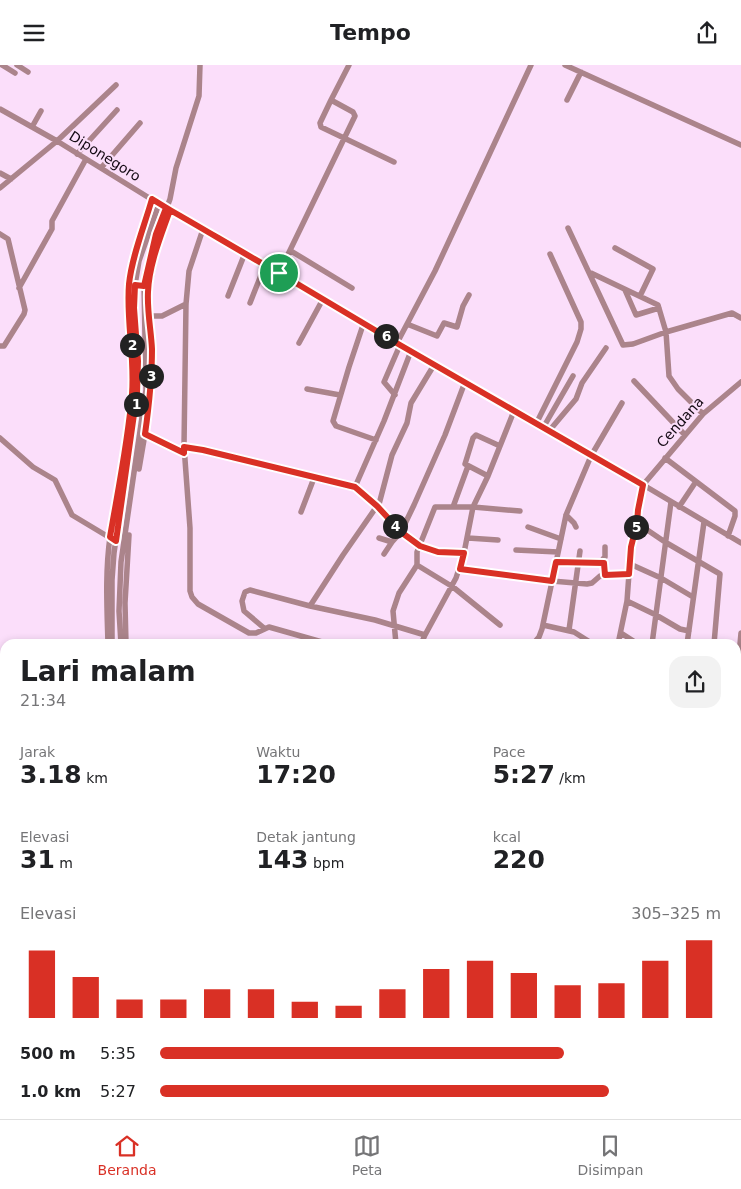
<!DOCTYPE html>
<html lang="id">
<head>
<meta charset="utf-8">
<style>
	:root { --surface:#fff; --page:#f2f2f2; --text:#202124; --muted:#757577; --line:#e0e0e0; --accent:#d93025 }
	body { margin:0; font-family:"DejaVu Sans",sans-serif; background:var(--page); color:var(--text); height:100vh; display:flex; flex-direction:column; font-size:19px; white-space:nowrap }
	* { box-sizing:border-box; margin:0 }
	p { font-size:16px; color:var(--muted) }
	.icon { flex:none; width:28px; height:28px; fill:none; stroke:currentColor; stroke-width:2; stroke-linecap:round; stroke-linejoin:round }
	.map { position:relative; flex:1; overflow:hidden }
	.sheet { position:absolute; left:0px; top:574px; width:741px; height:481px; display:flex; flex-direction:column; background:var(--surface); border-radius:15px 15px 0 0; box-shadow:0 2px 8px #0003 }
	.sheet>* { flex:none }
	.pin { position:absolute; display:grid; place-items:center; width:42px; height:42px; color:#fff; margin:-21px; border:2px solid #fff; border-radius:50%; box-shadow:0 1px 5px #0007 }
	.km { position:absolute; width:25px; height:25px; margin:-12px; border-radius:50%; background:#222; color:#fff; font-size:14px; line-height:25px; text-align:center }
	.round { display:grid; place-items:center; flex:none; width:52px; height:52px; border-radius:15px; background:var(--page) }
	.summary { display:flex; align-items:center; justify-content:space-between; height:85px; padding:0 20px }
	h1 { font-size:28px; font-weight:700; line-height:38px }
	.figures { display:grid; grid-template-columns:repeat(3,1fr); gap:8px; height:85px; padding:5px 20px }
	.figures div { display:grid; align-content:center }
	.figures b { font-size:25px; font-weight:700 }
	.figures small { font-size:14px; font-weight:400 }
	.figures p { font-size:14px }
	.chart { height:140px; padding:10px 20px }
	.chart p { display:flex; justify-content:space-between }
	.chart svg { width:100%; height:90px; margin-top:5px; stroke:var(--accent); stroke-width:6 }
	ul { padding:0 20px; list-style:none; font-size:16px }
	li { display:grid; grid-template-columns:80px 60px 1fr; align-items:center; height:38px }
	li i { height:12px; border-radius:6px; background:var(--accent) }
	header { display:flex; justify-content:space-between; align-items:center; height:65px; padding:0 20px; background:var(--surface); font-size:22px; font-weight:700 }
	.menu { display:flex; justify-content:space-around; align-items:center; height:70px; border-top:1px solid var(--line); background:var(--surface); font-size:14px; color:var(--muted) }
	.menu a { display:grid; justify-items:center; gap:2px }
	.menu .selected { color:var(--accent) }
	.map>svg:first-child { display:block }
</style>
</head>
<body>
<header><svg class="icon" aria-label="menu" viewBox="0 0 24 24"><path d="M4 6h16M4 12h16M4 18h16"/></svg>Tempo<svg class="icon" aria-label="share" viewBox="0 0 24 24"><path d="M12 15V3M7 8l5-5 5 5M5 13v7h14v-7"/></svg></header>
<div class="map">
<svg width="741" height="1054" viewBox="0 0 741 1054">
	<rect width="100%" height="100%" fill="#fbdefa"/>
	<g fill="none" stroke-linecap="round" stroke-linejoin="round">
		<path stroke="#ab848b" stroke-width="5.5" d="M2,0L15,8
			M17,0L28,7
			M565,0L741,80
			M331,35L320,58L321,62L394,97
			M567,35L581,7
			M0,44L57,76L159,139L279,208L587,389L635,415L741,478
			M32,62L41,46
			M77,89L117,45
			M101,103L140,58
			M0,108L11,114
			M0,123L57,76L116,20
			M568,163L623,280L633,279L666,267L732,248L741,253
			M203,164L189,206L186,239L184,381L190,463V526L192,532L198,539L249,568H256L269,562L329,579
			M0,169L8,174L25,245L24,249L4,281H0
			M615,183L653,204L640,231
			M291,186L352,223
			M279,208L355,51L353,47L331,35L349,0
			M591,208L658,240L666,267L669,311L678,324L703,349
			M19,223L52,164V156L86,94
			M625,225L636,250L659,243
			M148,230L156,187L170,145
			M228,231L245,188
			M250,238L265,200
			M148,251C153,291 150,329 145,369L184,388
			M148,251H162L186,239
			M364,257L349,302L333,356L336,361L376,375
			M407,259L437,271L444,258L457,262L463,241L469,230
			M299,278L323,234
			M397,278L435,206L531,0
			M634,316L684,369
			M307,324L340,330
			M395,330L384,317L400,280
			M536,359L577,277L581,264V257L550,189
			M543,363L573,311
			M549,366L576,334L582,318L606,283
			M0,373L33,402L55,415L72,450L112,474
			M184,381L233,392L293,408L355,422L377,441L401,467L419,481L439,487L464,488
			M665,393L735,446V451L728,471
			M139,404L145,369
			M488,411L465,399L473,373L476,370L500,381
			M355,422L384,356L411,286
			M453,442L468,401
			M679,442L695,418
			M378,443L392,390L407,358L411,338L434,300
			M301,447L314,413
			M566,450L574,458L576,462
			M637,458L665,477L720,509L714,579
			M528,462L561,474
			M379,473L392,477L401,467L414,440L445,370L465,317
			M468,473L498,475
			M516,485L558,487
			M384,489L392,477
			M556,497L604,498
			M630,499L661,513L693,532
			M417,500L453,522L500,560
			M460,504L552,516L587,519L592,518L600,511L629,509
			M605,511L603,494L605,492V482
			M627,536L656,550L680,564L689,566
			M310,541L375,555L425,570L421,579
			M543,560L574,567L593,579
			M264,563L244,546L242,536L245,527L250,525L310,541L343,490L377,441
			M569,565L580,486
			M621,568L638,579
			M425,570L456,513L464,488L473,442L488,411L514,346
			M108,579C107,543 105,508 110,472C116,424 128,377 132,329C135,292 126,255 129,219C132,191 144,162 152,135
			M112,579V515L114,488L137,328L138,296L134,243L135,220L139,196L159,139L161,138
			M121,579L119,546L121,497L146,325L144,221L157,169L170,134L176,103L199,31L200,0
			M126,579L125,538L129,470
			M396,579L393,546L399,528L417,500V487L435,442H473L520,446
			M533,579L539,572L542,564L566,450L591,391L622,338
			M618,579L627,536L631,481L637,458L638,445L643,420L703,349L741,317
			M652,579L671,437
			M687,579L704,457
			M737,612L741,568
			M736,729H741
			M736,780L741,778
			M736,870L741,872
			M736,1025L741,1022
			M673,1050L686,1054
			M137,1054L139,1050
			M143,1054L144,1050
			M153,1054L155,1050
			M688,1054L696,1050"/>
	</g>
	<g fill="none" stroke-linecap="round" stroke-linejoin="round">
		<defs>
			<path id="route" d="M279,208C243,188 207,166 170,145L166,143L156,169L144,221L135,220L134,243L138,296L137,328L116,476L110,472C118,425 128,377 132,329C135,292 126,255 129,219C132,191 144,162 152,134L170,145C161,171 149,199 148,227C147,246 151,265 152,284C152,313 149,341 145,369L184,388V382L203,385L355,422L377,441L401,467L420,481L438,487L464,488L460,504L552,516L556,497L604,498L605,510L629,509L631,482L637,458L638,445L643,420L400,280L279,208"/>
		</defs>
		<use href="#route" stroke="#fff" stroke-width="10"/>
		<use href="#route" stroke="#d93025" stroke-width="6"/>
	</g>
	<g text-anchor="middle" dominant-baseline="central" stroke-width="4" stroke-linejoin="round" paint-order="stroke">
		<g font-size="14" fill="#140a14" stroke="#fbdefa">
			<text transform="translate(105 91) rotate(32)">Diponegoro</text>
			<text transform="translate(680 357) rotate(-48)">Cendana</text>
		</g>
	</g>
</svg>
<div class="pin" style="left:279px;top:208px;background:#1e9e55"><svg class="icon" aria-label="arrive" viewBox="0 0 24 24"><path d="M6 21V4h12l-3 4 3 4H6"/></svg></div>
<b class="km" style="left:136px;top:339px">1</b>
<b class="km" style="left:132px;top:280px">2</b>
<b class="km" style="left:151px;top:311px">3</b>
<b class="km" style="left:395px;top:461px">4</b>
<b class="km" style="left:636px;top:462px">5</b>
<b class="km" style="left:386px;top:271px">6</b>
<section class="sheet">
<div class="summary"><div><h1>Lari malam</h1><p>21:34</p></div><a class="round"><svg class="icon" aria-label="share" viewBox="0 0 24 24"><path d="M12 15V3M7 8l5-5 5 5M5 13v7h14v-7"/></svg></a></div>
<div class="figures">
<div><p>Jarak</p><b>3.18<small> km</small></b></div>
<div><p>Waktu</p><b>17:20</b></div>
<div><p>Pace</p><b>5:27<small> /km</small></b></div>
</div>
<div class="figures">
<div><p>Elevasi</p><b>31<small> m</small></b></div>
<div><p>Detak jantung</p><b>143<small> bpm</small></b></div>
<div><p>kcal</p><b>220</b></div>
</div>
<div class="chart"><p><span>Elevasi</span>305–325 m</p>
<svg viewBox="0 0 160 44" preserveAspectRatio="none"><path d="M5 44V11M15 44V24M25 44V35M35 44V35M45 44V30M55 44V30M65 44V36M75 44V38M85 44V30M95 44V20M105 44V16M115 44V22M125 44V28M135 44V27M145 44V16M155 44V6"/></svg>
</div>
<ul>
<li><b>500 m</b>5:35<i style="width:72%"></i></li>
<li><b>1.0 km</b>5:27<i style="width:80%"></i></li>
</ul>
</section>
</div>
<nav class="menu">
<a class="selected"><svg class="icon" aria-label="home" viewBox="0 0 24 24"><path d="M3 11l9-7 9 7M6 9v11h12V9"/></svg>Beranda</a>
<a><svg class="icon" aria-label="map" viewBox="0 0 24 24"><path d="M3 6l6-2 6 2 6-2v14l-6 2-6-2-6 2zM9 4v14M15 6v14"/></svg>Peta</a>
<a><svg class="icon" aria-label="saved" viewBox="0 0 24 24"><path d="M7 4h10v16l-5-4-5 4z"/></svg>Disimpan</a>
</nav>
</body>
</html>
